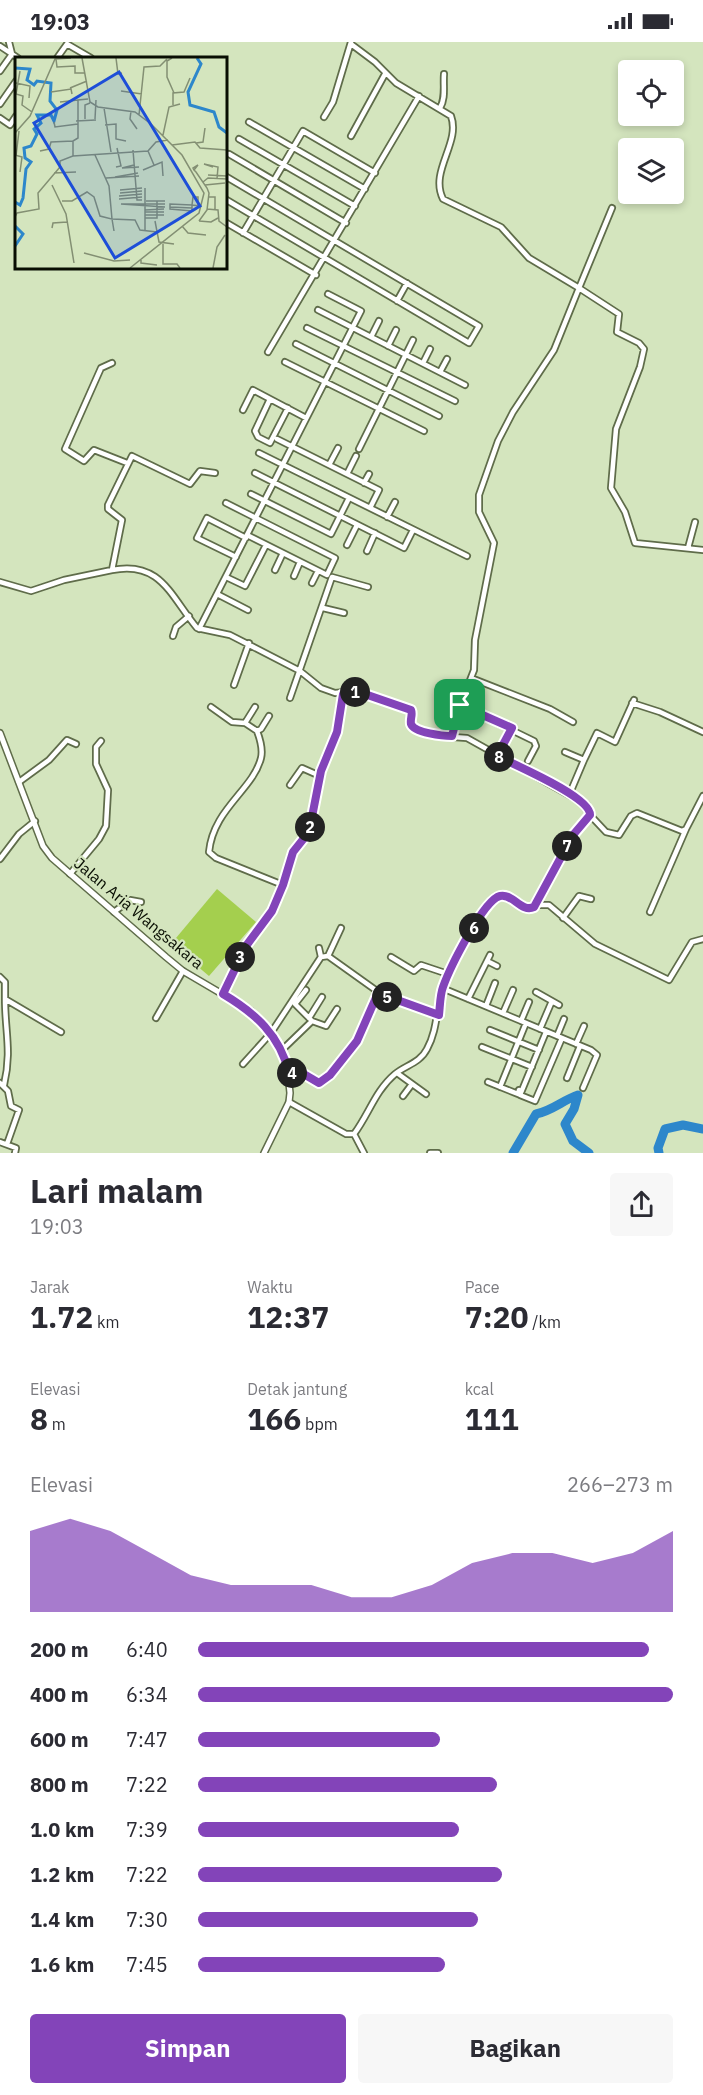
<!DOCTYPE html>
<html lang="id">
<head>
<meta charset="utf-8">
<style>
	:root { --surface:#fff; --page:#f7f7f7; --text:#2b2b33; --muted:#7c7c81; --accent:#8344b9 }
	body { margin:0; font-family:"IBM Plex Sans",sans-serif; background:var(--page); color:var(--text); height:100vh; display:flex; flex-direction:column; font-size:22px; white-space:nowrap }
	* { box-sizing:border-box; margin:0 }
	p { font-size:20px; color:var(--muted) }
	.icon { flex:none; width:33px; height:33px; fill:none; stroke:currentColor; stroke-width:2; stroke-linecap:round; stroke-linejoin:round }
	.map { position:relative; height:1111px; overflow:hidden }
	.sheet { display:flex; flex-direction:column; background:var(--surface); flex:1 }
	.sheet>* { flex:none }
	.fabs { position:absolute; left:618px; top:18px; display:grid; gap:12px }
	.fabs a { display:grid; place-items:center; width:66px; height:66px; border-radius:6px; background:var(--surface); box-shadow:0 3px 9px #0003; font-size:30px }
	.pin { position:absolute; display:grid; place-items:center; width:51px; height:51px; color:#fff; margin:-26px; border-radius:12px; box-shadow:0 3px 9px #0006 }
	.km { position:absolute; width:30px; height:30px; margin:-15px; border-radius:50%; background:#222; color:#fff; font-size:16px; line-height:30px; text-align:center }
	.round { display:grid; place-items:center; flex:none; width:63px; height:63px; border-radius:6px; background:var(--page) }
	.overview { display:flex; align-items:center; justify-content:space-between; height:102px; padding:0 30px }
	h1 { font-size:33px; font-weight:700; line-height:45px }
	.figures { display:grid; grid-template-columns:repeat(3,1fr); gap:9px; height:102px; padding:6px 30px }
	.figures div { display:grid; align-content:center }
	.figures b { font-size:30px; font-weight:700 }
	.figures small { font-size:16px; font-weight:400 }
	.figures p { font-size:16px }
	.chart { height:168px; padding:12px 30px }
	.chart p { display:flex; justify-content:space-between }
	.chart svg { width:100%; height:108px; margin-top:6px; fill:var(--accent); opacity:.7 }
	.button { display:flex; gap:12px; margin-top:auto; padding:12px 30px }
	.button a { flex:1; height:69px; border-radius:6px; background:var(--accent); color:#fff; font-size:24px; font-weight:700; line-height:69px; text-align:center }
	.button a+a { background:var(--page); color:var(--text) }
	ul { padding:0 30px; list-style:none; font-size:20px }
	li { display:grid; grid-template-columns:96px 72px 1fr; align-items:center; height:45px }
	li i { height:15px; border-radius:8px; background:var(--accent) }
	.status { display:flex; justify-content:space-between; align-items:center; height:42px; padding:0 30px; background:var(--surface); direction:ltr }
	.status svg { height:16px; fill:currentColor }
	.map>svg:first-child { display:block }
</style>
</head>
<body>
<div class="status"><b>19:03</b><svg viewBox="0 0 49 12"><path d="M0 12V9h3v3zM5 12V6h3v6zM10 12V3h3v9zM15 12V0h3v12zM26 1h20v11H26zM47 4h2v5h-2z"/></svg></div>
<div class="map">
<svg width="703" height="1111" viewBox="0 0 703 1111">
	<rect width="100%" height="100%" fill="#d4e5be"/>
	<path fill="#a4cf4e" d="M217,847L256,880L209,934L171,902Z"/>
	<g fill="none" stroke-linecap="round" stroke-linejoin="round">
		<path stroke="#2d87cb" stroke-width="9" d="M513,1111L536,1072C552,1069 563,1058 578,1053L574,1067L565,1082L573,1099L589,1111
			M659,1111L658,1106L665,1087L683,1083L703,1087"/>
		<defs>
			<path id="minor" d="M351,2L375,20L396,41L451,74C461,101 429,129 443,157L501,185L529,216L579,246L554,308L513,370L498,399L479,453V470L494,501L475,598L474,628L457,672L452,694
				M0,4L18,16
				M57,16L67,2L91,16
				M0,29L12,12L9,0
				M0,62L16,39
				M440,66C446,56 443,44 444,32
				M324,75L333,60L351,0
				M0,76L10,83L16,74
				M249,80L365,147
				M351,94L385,32
				M239,97L355,164
				M229,112L346,181
				M225,134L479,284L469,301L225,157
				M612,166L579,246L619,272L617,290L639,301L644,307L640,325L616,387L611,446L625,470L635,501L703,508
				M225,180L316,233
				M243,191L303,89L375,131
				M397,259L407,241
				M318,268L465,343
				M307,286L455,359
				M371,295L379,279
				M296,302L439,374
				M388,304L396,288
				M268,310L419,54
				M285,320L424,389
				M112,321L101,326L65,407L84,419L94,408L127,421
				M423,321L430,307
				M440,330L447,317
				M270,357L255,389L258,395L270,401L288,366
				M243,368L253,348L306,376
				M277,397L379,448L370,466
				M359,407L413,298
				M259,411L467,514
				M329,423L338,406
				M255,431L404,506L413,488
				M347,432L356,414
				M364,441L369,432
				M251,452L331,492L349,456
				M226,461L335,516L327,533L247,493
				M387,475L395,460
				M347,503L357,483
				M688,506L695,480
				M367,509L375,491
				M236,515L197,496L207,476L246,496
				M112,528C161,518 171,555 197,586L230,593L300,629L321,646L335,651L356,649L411,668V681L414,686L439,694L467,696L587,763L590,773
				M275,528L283,511
				M294,534L300,520
				M226,535L245,544L266,503
				M0,540L31,549L64,538L112,528L122,478L108,467V463L132,414L190,442L200,429L215,431
				M312,541L318,529
				M217,552L248,568
				M323,566L344,571
				M199,587L361,269L328,252
				M173,594L176,585L189,574
				M471,636L550,667L573,680
				M234,643L249,601
				M290,656L332,535L368,545
				M632,661L660,670L703,690
				M460,663L534,699L536,704L528,719
				M211,665L232,680L245,681L257,689C260,697 263,708 261,716C253,748 213,767 209,810L216,816L283,843
				M245,681L255,665
				M257,689L261,687L269,674
				M565,710L584,718L597,691L615,700L634,658
				M497,714L511,686
				M19,740L49,718L67,698L76,702
				M290,743L302,726L320,734
				M570,751L584,718
				M0,817L19,792L35,779
				M70,832L99,797L106,784L108,748L96,722V705L101,699
				M536,863H549L595,902L669,938L692,900L703,897
				M114,870L130,858L141,860
				M650,870L686,787
				M563,876L579,854L591,857
				M319,906L321,915L328,914L384,954L439,973
				M328,914L341,886
				M391,915L414,929L421,923L448,932
				M487,919L497,924
				M0,935L5,940V957L61,990
				M442,946L591,1008L597,1013L583,1046
				M306,948L295,962L312,979
				M536,950L559,963
				M223,952L246,904L272,869L293,810L309,790L321,729L337,690L343,652
				M468,957L490,913
				M486,964L495,941
				M503,971L513,948
				M156,976L183,929
				M309,976L322,955
				M521,979L529,960
				M540,987L552,959
				M490,988L539,1008
				M546,990L520,1053L535,1059L562,996
				M557,994L564,977
				M576,1002L584,984
				M482,1005L532,1025
				M282,1008L312,979L326,984L337,967
				M243,1022L271,991L321,915
				M289,1031L304,1032L319,1041L330,1033L357,999L378,951
				M397,1031L426,1052
				M567,1036L580,1004
				M488,1040L518,1052L519,1048
				M0,1041L8,1049L11,1064L19,1068L7,1102
				M4,1043C12,1009 5,990 5,957
				M500,1045L526,981
				M403,1054L412,1042
				M289,1060L346,1092H354C369,1072 375,1049 395,1032C406,1023 420,1021 427,1007C438,987 436,965 443,945C450,921 463,901 477,880C482,873 486,863 493,858C509,846 519,872 534,865L573,793L590,773L606,790L619,793L631,774L637,771L682,789L686,787L703,754
				M354,1092L364,1111
				M0,1100L16,1106L15,1111
				M430,1111H438"/>
			<path id="tertiary" d="M0,691L43,804L52,816L166,915L183,929L251,969L271,991L287,1022L290,1051L289,1060L264,1111"/>
		</defs>
		<use href="#minor" stroke="#5f6c4a" stroke-width="8"/>
		<use href="#tertiary" stroke="#5f6c4a" stroke-width="8"/>
		<use href="#minor" stroke="#fff" stroke-width="4.5"/>
		<use href="#tertiary" stroke="#fff" stroke-width="5"/>
	</g>
	<g fill="none" stroke-linecap="round" stroke-linejoin="round">
		<defs>
			<path id="route" d="M356,649L411,668C413,673 410,676 411,682C414,691 444,694 452,694L460,663L512,686L497,714C515,723 591,755 590,773L573,793L534,865C521,871 513,851 500,854C483,858 449,928 443,945C440,953 440,964 439,973L378,951L357,999L330,1033L319,1041L302,1031H289C280,993 255,971 223,952L246,904L272,869L283,843L293,810L309,790L321,729L337,690L343,652Z"/>
		</defs>
		<use href="#route" stroke="#fff" stroke-width="12"/>
		<use href="#route" stroke="#8344b9" stroke-width="8"/>
	</g>
	<g text-anchor="middle" dominant-baseline="central" stroke-width="4.5" stroke-linejoin="round" paint-order="stroke">
		<g font-size="16" fill="#090e03" stroke="#d4e5be">
			<text transform="translate(139 871) rotate(40)">Jalan Aria Wangsakara</text>
		</g>
	</g>
	<g transform="translate(15 15)">
		<rect width="212" height="212" fill="#d4e5be"/>
		<path fill="none" stroke="#2d87cb" stroke-width="3" d="M182,1L186,7L173,35L175,48L199,55L204,70L212,76M0,11L15,12L12,23L19,28L22,24L36,26L35,44L42,53L39,64L36,58H22L26,66L19,72L22,77L16,89L9,91L10,101L16,105L11,112L8,141L5,148L0,145M0,169L8,177L0,189"/>
		<path fill="none" stroke="#838f73" stroke-width="1.5" d="M67,1L75,45L83,50L120,55L136,67L167,98L189,136L184,156L115,211M101,1L103,17L107,16M157,1L152,4V20L159,36M41,2L42,10L60,9V16H70M5,14L1,37L8,39L7,48L17,55M1,26L15,29L14,41M55,31L72,24M106,34L127,37M36,35L56,32L57,37M45,45L63,43M158,48V36L169,35L175,21M89,51L96,95M116,54L115,62L122,72M124,58L129,10L145,9L152,2M70,62V48L75,46M80,62L81,43M61,64L81,63M39,65L40,70L63,67M90,68L101,67V82L111,84M0,76L15,59L40,2L56,1M148,78L154,50L165,47M181,86L188,85L190,71M157,88L180,85L185,91L212,93M118,93L122,143H127M25,94L34,92L36,85L58,84M0,98L7,100L5,115M80,98L94,129L97,162L120,163L125,173L142,175M1,99L4,74M58,99L133,94M119,108L107,111L124,110M139,108L133,94L141,85L153,83M101,110L106,109L102,91M198,110L189,107L203,110L202,122M128,113L147,105L148,119M179,113L183,108L178,111L179,113L181,115L192,131L194,136L192,153L184,164M39,116L61,115M193,118L212,119M100,120L123,116M91,121L124,119M188,125L193,121L212,122L211,119M37,128L51,157L59,206M190,128L210,126M130,131V173M105,133L127,131M105,136L127,134M104,139L127,137M194,140H200V153M104,142L127,140M47,144H57L72,135L79,140L85,159L97,162L99,174M131,144H150M183,149V140H178L177,148V154L155,152V147L177,148L185,149M150,150L106,147H150M155,150L177,151M192,152L203,153L204,164L212,170M130,153L149,152M130,155H149M130,158H149M0,160L2,156L24,152L23,136L45,110V104L58,99V84L63,81V43L73,42M130,161H142V144M140,164L144,185L159,187M184,164L196,165L203,161M167,169L173,176L191,178M37,171L38,166L52,165M148,187V207H162L165,211M69,196L99,204L115,203M126,202V206L142,208M198,211L202,190L210,178"/>
		<path fill="#1d4ed8" fill-opacity="0.15" stroke="#1d4ed8" stroke-width="3" d="M104,15L185,149L100,201L19,66Z"/>
		<rect width="212" height="212" fill="none" stroke="#090e03" stroke-width="3"/>
	</g>
</svg>
<div class="fabs">
<a><svg class="icon" aria-label="locate" viewBox="0 0 24 24"><circle cx="12" cy="12" r="6"/><path d="M12 2v4M12 18v4M2 12h4M18 12h4"/></svg></a>
<a><svg class="icon" aria-label="layers" viewBox="0 0 24 24"><path d="M12 4l9 5-9 5-9-5zM3 14l9 5 9-5"/></svg></a>
</div>
<div class="pin" style="left:460px;top:663px;background:#1e9e55"><svg class="icon" aria-label="arrive" viewBox="0 0 24 24"><path d="M6 21V4h12l-3 4 3 4H6"/></svg></div>
<b class="km" style="left:355px;top:650px">1</b>
<b class="km" style="left:310px;top:785px">2</b>
<b class="km" style="left:240px;top:915px">3</b>
<b class="km" style="left:292px;top:1031px">4</b>
<b class="km" style="left:387px;top:955px">5</b>
<b class="km" style="left:474px;top:886px">6</b>
<b class="km" style="left:567px;top:804px">7</b>
<b class="km" style="left:499px;top:715px">8</b>
</div>
<section class="sheet">
<div class="overview"><div><h1>Lari malam</h1><p>19:03</p></div><a class="round"><svg class="icon" aria-label="share" viewBox="0 0 24 24"><path d="M12 15V3M7 8l5-5 5 5M5 13v7h14v-7"/></svg></a></div>
<div class="figures">
<div><p>Jarak</p><b>1.72<small> km</small></b></div>
<div><p>Waktu</p><b>12:37</b></div>
<div><p>Pace</p><b>7:20<small> /km</small></b></div>
</div>
<div class="figures">
<div><p>Elevasi</p><b>8<small> m</small></b></div>
<div><p>Detak jantung</p><b>166<small> bpm</small></b></div>
<div><p>kcal</p><b>111</b></div>
</div>
<div class="chart"><p><span>Elevasi</span>266–273 m</p>
<svg viewBox="0 0 160 44" preserveAspectRatio="none"><path d="M0 44V11L10 6L20 11L30 20L40 29L50 33L60 33L70 33L80 38L90 38L100 33L110 24L120 20L130 20L140 24L150 20L160 11V44z"/></svg>
</div>
<ul>
<li><b>200 m</b>6:40<i style="width:95%"></i></li>
<li><b>400 m</b>6:34<i style="width:100%"></i></li>
<li><b>600 m</b>7:47<i style="width:51%"></i></li>
<li><b>800 m</b>7:22<i style="width:63%"></i></li>
<li><b>1.0 km</b>7:39<i style="width:55%"></i></li>
<li><b>1.2 km</b>7:22<i style="width:64%"></i></li>
<li><b>1.4 km</b>7:30<i style="width:59%"></i></li>
<li><b>1.6 km</b>7:45<i style="width:52%"></i></li>
</ul>
<div class="button"><a>Simpan</a><a>Bagikan</a></div>
</section>
</body>
</html>
